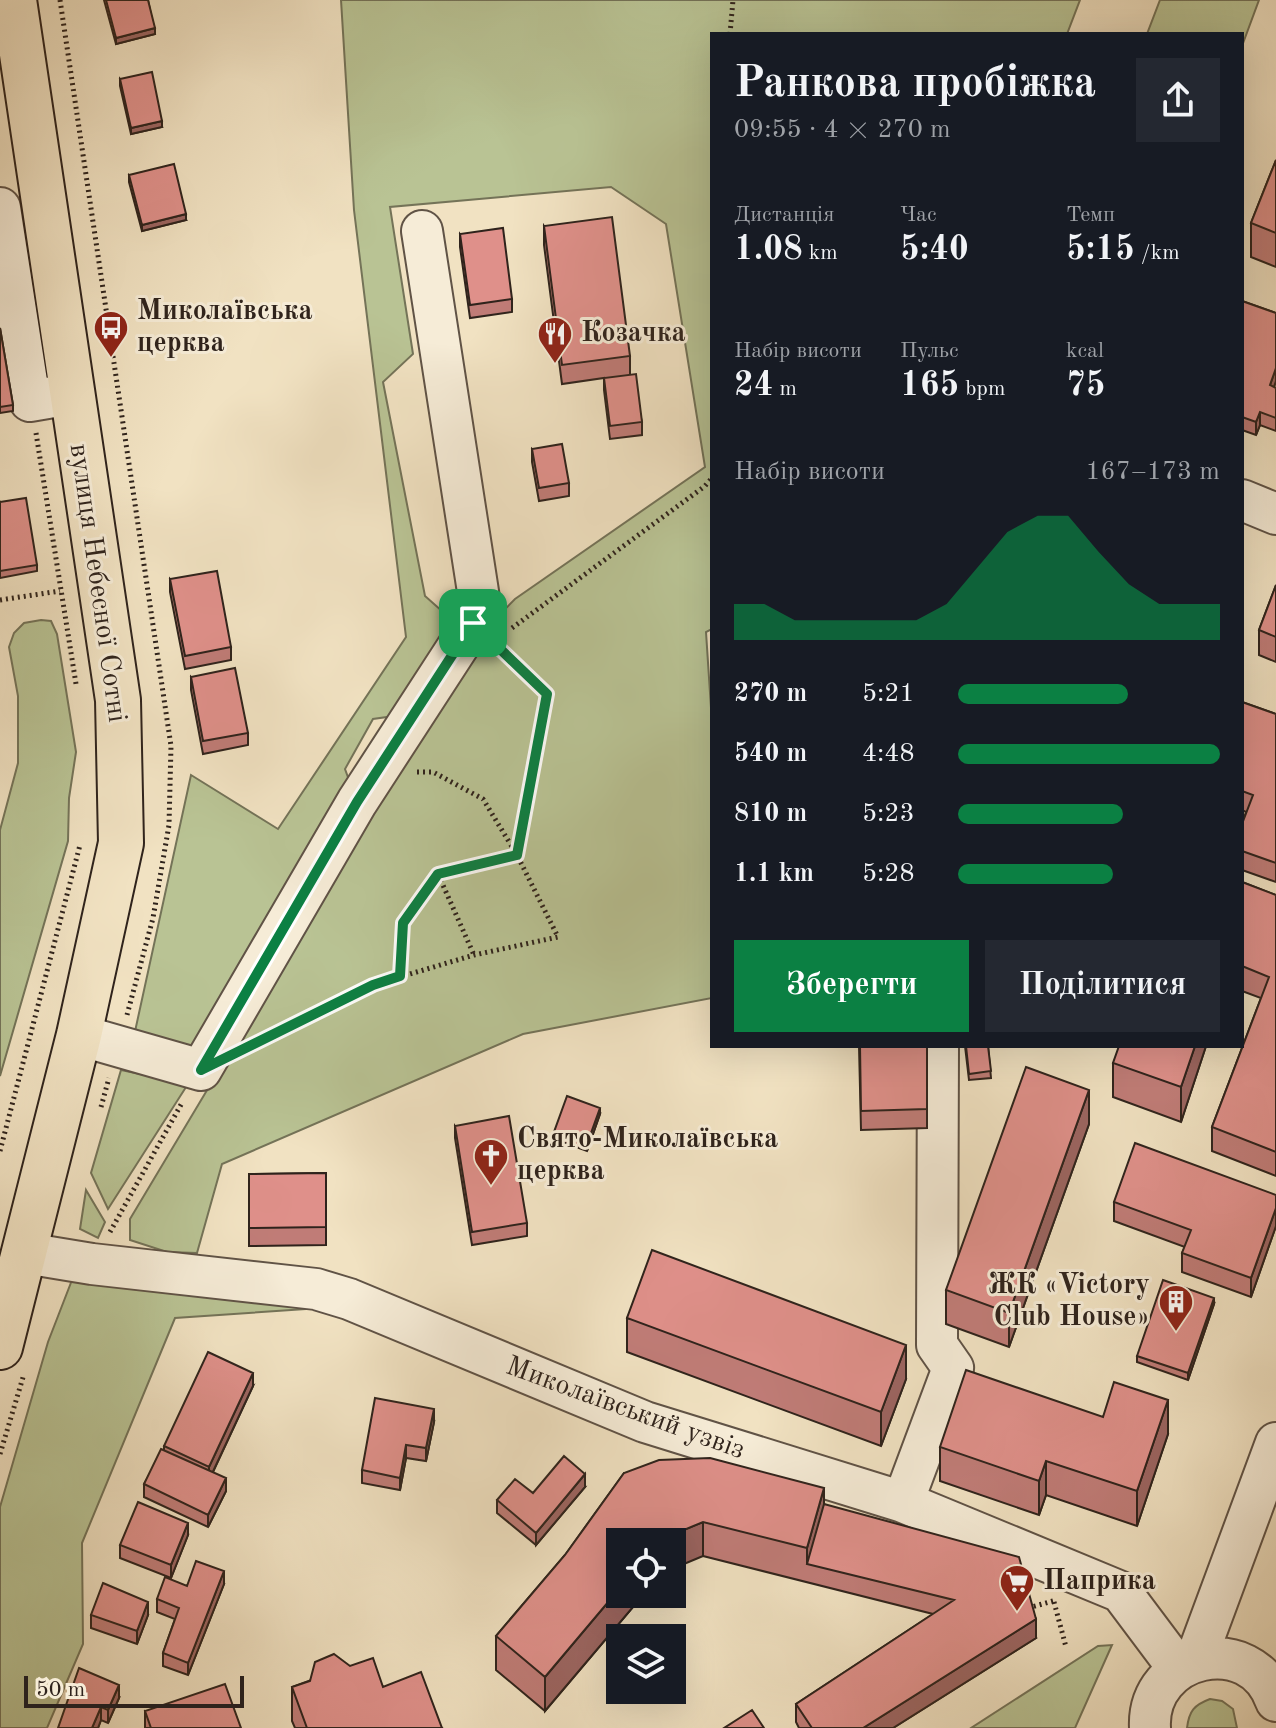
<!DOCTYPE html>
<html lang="uk">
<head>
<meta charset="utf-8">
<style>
	:root { --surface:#171b24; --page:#242831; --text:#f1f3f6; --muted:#9ea1a6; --accent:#0b8043 }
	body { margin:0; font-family:"Old Standard TT",serif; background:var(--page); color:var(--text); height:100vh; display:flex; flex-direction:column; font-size:30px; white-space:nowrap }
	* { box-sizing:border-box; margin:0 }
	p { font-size:26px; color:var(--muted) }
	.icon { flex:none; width:44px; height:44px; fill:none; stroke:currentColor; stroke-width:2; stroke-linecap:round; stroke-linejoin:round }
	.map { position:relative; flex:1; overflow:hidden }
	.drawer { position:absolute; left:710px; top:32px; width:534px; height:1016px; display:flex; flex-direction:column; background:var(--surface); border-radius:0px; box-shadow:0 8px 32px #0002 }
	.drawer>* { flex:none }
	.buttons { position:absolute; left:606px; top:1528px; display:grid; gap:16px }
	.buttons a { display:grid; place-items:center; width:80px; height:80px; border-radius:0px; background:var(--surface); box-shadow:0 8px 32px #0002; font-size:40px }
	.scale { position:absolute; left:24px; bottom:20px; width:220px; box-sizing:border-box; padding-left:8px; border:4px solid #2f231c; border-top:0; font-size:22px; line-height:28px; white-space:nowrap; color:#2f231c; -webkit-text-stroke:6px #f6ecd7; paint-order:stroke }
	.pin { position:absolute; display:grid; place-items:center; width:68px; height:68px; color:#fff; margin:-34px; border-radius:16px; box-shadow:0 4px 12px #0006 }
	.round { display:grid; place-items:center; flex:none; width:84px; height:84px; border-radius:0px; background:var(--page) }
	.headline { display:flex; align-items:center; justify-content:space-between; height:136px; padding:0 24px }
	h1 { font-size:44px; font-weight:800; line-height:60px }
	.stats { display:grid; grid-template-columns:repeat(3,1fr); gap:12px; height:136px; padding:8px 24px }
	.stats div { display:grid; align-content:center }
	.stats b { font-size:34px; font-weight:800 }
	.stats small { font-size:22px; font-weight:400 }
	.stats p { font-size:22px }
	.chart { height:224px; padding:16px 24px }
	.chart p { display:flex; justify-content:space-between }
	.chart svg { width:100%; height:144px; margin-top:8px; fill:var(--accent); opacity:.7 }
	.action { display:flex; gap:16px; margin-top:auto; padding:16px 24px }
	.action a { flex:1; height:92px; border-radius:0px; background:var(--accent); color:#fff; font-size:32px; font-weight:800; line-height:92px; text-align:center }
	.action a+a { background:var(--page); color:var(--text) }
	ul { padding:0 24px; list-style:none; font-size:26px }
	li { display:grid; grid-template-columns:128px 96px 1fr; align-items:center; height:60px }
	li i { height:20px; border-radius:10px; background:var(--accent) }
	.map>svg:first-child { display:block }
</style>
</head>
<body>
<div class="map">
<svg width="1276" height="1728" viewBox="0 0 1276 1728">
	<rect width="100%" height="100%" fill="#f1e2c2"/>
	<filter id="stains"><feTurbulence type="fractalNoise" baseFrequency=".0025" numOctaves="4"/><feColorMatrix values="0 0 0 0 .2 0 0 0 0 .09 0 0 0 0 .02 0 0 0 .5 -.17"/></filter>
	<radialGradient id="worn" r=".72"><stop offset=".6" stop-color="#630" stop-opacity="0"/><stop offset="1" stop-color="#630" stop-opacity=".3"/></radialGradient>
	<path fill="#b9c394" stroke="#747358" stroke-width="2" d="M341,0H1080L1067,34H712V629L706,632L712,723V998L523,1034L222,1164L197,1253L167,1252L130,1240V1219L478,637L515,599L705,467L666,224L611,187L390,207L413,354L383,382L425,596L452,620L401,715L373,719L345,769L353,791L197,1056L134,1036L191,775L278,829L406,637L354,210Z
		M1160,0H1259L1242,46V34H1147Z
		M41,620L51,621L57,634L76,752L69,798L68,841L0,1076V830L18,763V696L9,647L14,633L24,623Z
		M121,1070L188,1084L108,1209L91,1173Z
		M86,1190L105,1222L98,1238L80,1229Z
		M72,1280L321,1308L175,1318L82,1543L83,1644L47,1728H0V1507L48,1342Z
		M1112,1645L1075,1728H971L1098,1646Z
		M1210,1699L1222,1701L1233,1709L1237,1728H1187C1189,1711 1194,1705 1210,1699Z"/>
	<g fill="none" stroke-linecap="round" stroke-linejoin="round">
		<defs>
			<path id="minor" d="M0,208L30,401L71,394
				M1242,500L1276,514
				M79,1035L201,1070L357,802L481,611L422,231
				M25,1253L92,1264L316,1289L349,1299L645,1422L903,1502L1121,1592L1178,1668
				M903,1502L953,1368L937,1345L938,1046
				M1196,1659L1276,1443
				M1150,1728C1146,1654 1251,1630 1276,1701"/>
			<path id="major" d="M0,1347L79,1035L121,843L118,700L14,0"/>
		</defs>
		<use href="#minor" stroke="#605346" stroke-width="44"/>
		<use href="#major" stroke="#2f231c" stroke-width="48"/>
		<path stroke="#2f231c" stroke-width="5" stroke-dasharray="2 4" stroke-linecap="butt" d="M60,0L171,746L169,825L153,918L127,1015
			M730,34L733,0
			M36,433L76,684
			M0,600L60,591
			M512,628L705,486L712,478
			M417,772H433L483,799L517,855L438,874
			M400,976L403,923L438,874L474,955
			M257,1042L373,985L474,955L558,937L517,855L547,694L497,646
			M101,1107L109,1078
			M0,1151L80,845
			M110,1232L183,1101
			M0,1454L24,1374
			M1054,1602L1066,1647
			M1028,1608L1053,1601"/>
		<use href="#minor" stroke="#f6ecd7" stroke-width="40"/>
		<use href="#major" stroke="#f1e2c2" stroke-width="44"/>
	</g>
	<path fill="#c07c77" stroke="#2f231c" stroke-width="2" d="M104,0H148L155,34L116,44Z
		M120,79L162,127L131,134L120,86Z
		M1276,160V267L1251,257V223Z
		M129,175L186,220L142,231L129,182Z
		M544,226L630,356V374L642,422V435L610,439L604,390V378L562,384L544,245Z
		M460,234L512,299V312L470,318L460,247Z
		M1242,301L1276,313V381L1274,387L1276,388V431L1260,425L1256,435L1242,430Z
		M0,328L13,405V411L0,413Z
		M532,449L569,483V496L539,501L532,462Z
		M0,502L37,565V571L0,578Z
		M170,579L231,647V660L185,669L170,592Z
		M1276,585V662L1259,655V630Z
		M191,677L248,733V745L203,754L191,690Z
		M1242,702L1276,714V882L1242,870V824L1246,812L1242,810Z
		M1242,882L1276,895V1176L1212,1151V1127L1261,998L1242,991Z
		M859,1046H927V1128L861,1130Z
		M965,1046H988L991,1078L969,1080Z
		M1206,1046L1181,1122L1113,1097V1063Z
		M600,1114L587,1151L554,1139V1132Z
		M1089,1124L1009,1347L946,1324V1290Z
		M455,1126L527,1223V1236L472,1245L455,1138Z
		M326,1173V1245L249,1246V1174Z
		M1276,1195V1226L1251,1297L1182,1272V1253L1185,1247L1114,1221V1202Z
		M1214,1304L1188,1380L1137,1362V1356Z
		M627,1318L906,1379L881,1446L627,1352Z
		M253,1386L213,1472L226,1491L208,1527L144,1497V1484L164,1450V1446Z
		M1103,1417L1168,1434L1137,1526L1046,1495L1039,1515L940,1481V1447Z
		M434,1422L426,1461L406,1458L400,1490L362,1483V1470Z
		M624,1473L824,1504L1036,1638L893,1728H799L796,1722V1704L933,1614L703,1556L672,1542L620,1594H644L545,1711L496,1670V1636L565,1555Z
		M585,1487L536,1545L497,1513V1500L533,1493Z
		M188,1535L171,1578L120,1558V1545Z
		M224,1584L188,1675L163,1666V1653L175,1619L157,1612V1599L187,1586Z
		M91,1615H148L137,1644L91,1628Z
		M350,1666L383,1687L442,1728H295L292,1721V1687Z
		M119,1698L108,1723L101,1720L98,1728H58Z
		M145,1711L241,1728H145Z"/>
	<path fill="#9c6561" stroke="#2f231c" stroke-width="2" d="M155,28V34L116,44V38Z
		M162,121V127L131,134V128Z
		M186,214V220L142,231V225Z
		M1276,368V381L1270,398V385Z
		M1260,412V425L1256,435V422Z
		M1195,1046H1206L1181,1122V1087Z
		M1089,1090V1124L1009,1347V1313Z
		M600,1108V1114L587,1151V1144Z
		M1276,1208V1226L1251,1297V1278Z
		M1214,1298V1304L1188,1380V1373Z
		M906,1345V1379L881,1446V1412Z
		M253,1373V1386L209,1480V1467Z
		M1168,1400V1434L1137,1526V1491Z
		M434,1409V1422L426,1461V1448Z
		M406,1445V1458L400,1490V1478Z
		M1046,1461V1495L1039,1515V1481Z
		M585,1474V1487L536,1545V1533Z
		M226,1478V1491L208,1527V1515Z
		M824,1488V1522L807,1564V1548Z
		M703,1522V1556L672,1569V1542H659L662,1539Z
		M188,1523V1535L171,1578V1565Z
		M224,1571V1584L188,1675V1663Z
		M620,1588V1594H644L545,1711V1677Z
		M148,1602V1615L137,1644V1631Z
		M1036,1619V1638L893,1728H863Z
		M119,1685V1698L108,1723V1710Z
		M101,1707V1720L98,1728H92Z"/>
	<path fill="#df908a" stroke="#2f231c" stroke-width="2" d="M106,0H148L155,28L116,38Z
		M152,72L162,121L131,128L120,79Z
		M1276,160V233L1251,223Z
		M174,164L186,214L142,225L129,175Z
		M612,217L630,356L562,365L544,226Z
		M503,228L512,299L470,305L460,234Z
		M1242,301L1276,313V368L1270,385L1276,388V418L1260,412L1256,422L1242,417Z
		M0,328L13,405L0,407Z
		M636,374L642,422L610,426L604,378Z
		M562,444L569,483L539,488L532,449Z
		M26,498L37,565L0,571V502Z
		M217,571L231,647L185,656L170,579Z
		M1276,585V637L1259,630Z
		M235,668L248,733L203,741L191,677Z
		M1242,702L1276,714V863L1242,851V824L1253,795L1242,791Z
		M1242,882L1276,895V1152L1212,1127L1269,977L1242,966Z
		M860,1046H927V1109L861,1111Z
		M966,1046H988L991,1071L969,1074Z
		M1119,1046H1195L1181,1087L1113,1063Z
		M1026,1067L1089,1090L1009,1313L946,1290Z
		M567,1096L600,1108L587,1144L554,1132Z
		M509,1116L527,1223L472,1232L455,1126Z
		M1135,1143L1276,1195V1208L1251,1278L1182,1253L1191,1230L1114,1202Z
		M326,1173V1227L249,1228V1174Z
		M652,1250L906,1345L881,1412L627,1318Z
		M1163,1280L1214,1298L1188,1373L1137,1356Z
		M208,1352L253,1373L209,1467L164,1446Z
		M966,1370L1103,1417L1114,1382L1168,1400L1137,1491L1046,1461L1039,1481L940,1447Z
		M375,1398L434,1409L426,1448L406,1445L400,1478L362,1470Z
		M161,1449L226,1478L208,1515L144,1484Z
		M564,1456L585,1474L536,1533L497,1500L515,1479L533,1493Z
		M710,1458L824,1488L807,1548L703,1522L662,1539L659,1542H620V1588L545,1677L496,1636L565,1555L624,1473L659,1460Z
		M138,1502L188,1523L171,1565L120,1545Z
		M824,1504L1019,1557L1036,1619L863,1728H812L796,1704L954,1600L807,1564Z
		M196,1561L224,1571L188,1663L163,1653L179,1608L157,1599L165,1577L187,1586Z
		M103,1583L148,1602L137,1631L91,1615Z
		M334,1654L350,1666L373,1658L383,1687L421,1672L442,1728H307L292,1687L310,1681L315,1662Z
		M79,1668L119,1685L108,1710L101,1707L92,1728H58Z
		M225,1684L241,1728H151L145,1711Z
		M752,1710L764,1728H724Z"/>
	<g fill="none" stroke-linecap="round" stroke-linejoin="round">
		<defs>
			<path id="route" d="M473,623L547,694L517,855L438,874L403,923L400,976L373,985L201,1070L357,802Z"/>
		</defs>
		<use href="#route" stroke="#fff" stroke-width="16"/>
		<use href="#route" stroke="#0b8043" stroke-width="10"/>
	</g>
	<defs>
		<symbol id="bus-pin" viewBox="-11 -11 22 30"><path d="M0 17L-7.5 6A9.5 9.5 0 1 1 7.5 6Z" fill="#8f2418" stroke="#f6ecd7"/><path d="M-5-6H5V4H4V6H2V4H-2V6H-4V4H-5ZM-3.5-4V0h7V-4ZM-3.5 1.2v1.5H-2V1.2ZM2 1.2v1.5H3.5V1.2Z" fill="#fff"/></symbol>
		<symbol id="restaurant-pin" viewBox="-11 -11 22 30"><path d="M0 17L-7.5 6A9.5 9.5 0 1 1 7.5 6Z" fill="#8f2418" stroke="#f6ecd7"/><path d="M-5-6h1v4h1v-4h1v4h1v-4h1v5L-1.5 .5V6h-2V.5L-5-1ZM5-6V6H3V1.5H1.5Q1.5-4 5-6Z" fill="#fff"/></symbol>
		<symbol id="church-pin" viewBox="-11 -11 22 30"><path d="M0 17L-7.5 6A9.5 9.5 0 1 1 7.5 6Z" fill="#8f2418" stroke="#f6ecd7"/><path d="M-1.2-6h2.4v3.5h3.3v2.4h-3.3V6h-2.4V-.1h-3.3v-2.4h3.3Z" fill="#fff"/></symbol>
		<symbol id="building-pin" viewBox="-11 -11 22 30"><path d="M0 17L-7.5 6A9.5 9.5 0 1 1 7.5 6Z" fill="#8f2418" stroke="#f6ecd7"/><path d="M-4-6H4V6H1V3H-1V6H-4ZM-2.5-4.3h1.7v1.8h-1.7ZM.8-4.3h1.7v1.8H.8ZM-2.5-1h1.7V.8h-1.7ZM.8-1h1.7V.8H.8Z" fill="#fff"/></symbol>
		<symbol id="supermarket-pin" viewBox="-11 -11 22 30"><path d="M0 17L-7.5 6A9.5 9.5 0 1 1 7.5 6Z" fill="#8f2418" stroke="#f6ecd7"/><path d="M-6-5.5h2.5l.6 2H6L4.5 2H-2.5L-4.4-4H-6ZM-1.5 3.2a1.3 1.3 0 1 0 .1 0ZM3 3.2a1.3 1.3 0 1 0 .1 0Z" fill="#fff"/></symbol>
	</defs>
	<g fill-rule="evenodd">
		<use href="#bus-pin" x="91" y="308" width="40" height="54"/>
		<use href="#restaurant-pin" x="535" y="314" width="40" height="54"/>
		<use href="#church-pin" x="471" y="1136" width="40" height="54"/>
		<use href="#building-pin" x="1156" y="1282" width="40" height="54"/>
		<use href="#supermarket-pin" x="997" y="1562" width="40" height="54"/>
	</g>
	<g text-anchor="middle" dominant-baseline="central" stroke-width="6" stroke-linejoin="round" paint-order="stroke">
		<g font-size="28" font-weight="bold" fill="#2f231c" stroke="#f6ecd7" text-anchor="start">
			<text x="137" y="312">Миколаївська<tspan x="137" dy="32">церква</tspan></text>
			<text x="581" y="334">Козачка</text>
			<text x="517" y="1140">Свято-Миколаївська<tspan x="517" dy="32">церква</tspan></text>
			<text x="1150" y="1286" text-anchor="end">ЖК «Victory<tspan x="1150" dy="32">Club House»</tspan></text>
			<text x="1043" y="1582">Паприка</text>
		</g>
		<g font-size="28" fill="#2f231c" stroke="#f6ecd7">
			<text transform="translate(97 583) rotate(82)">вулиця Небесної Сотні</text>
			<text transform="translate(625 1409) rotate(20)">Миколаївський узвіз</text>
		</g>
	</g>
	<rect width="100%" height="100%" filter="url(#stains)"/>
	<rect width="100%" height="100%" fill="url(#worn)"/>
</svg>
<div class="buttons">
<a><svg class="icon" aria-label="locate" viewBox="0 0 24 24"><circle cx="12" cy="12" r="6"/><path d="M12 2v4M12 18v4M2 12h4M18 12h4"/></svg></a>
<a><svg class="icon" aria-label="layers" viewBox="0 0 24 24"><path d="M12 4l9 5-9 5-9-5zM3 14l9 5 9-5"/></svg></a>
</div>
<div class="scale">50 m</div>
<div class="pin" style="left:473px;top:623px;background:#1e9e55"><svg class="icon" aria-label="arrive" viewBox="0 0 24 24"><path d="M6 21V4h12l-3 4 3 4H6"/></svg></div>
<section class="drawer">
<div class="headline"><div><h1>Ранкова пробіжка</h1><p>09:55 · 4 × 270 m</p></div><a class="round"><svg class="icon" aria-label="share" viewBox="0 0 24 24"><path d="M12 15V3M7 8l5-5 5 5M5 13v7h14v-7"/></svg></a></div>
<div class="stats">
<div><p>Дистанція</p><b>1.08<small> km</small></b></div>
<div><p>Час</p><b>5:40</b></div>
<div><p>Темп</p><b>5:15<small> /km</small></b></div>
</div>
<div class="stats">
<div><p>Набір висоти</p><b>24<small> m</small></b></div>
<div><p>Пульс</p><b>165<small> bpm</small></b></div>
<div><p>kcal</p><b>75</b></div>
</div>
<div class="chart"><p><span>Набір висоти</span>167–173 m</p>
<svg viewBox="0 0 160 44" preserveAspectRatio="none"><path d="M0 44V33L10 33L20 38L30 38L40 38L50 38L60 38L70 33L80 22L90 11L100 6L110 6L120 17L130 27L140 33L150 33L160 33V44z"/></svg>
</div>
<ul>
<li><b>270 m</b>5:21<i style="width:65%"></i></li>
<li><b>540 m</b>4:48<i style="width:100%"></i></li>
<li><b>810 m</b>5:23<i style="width:63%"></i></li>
<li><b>1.1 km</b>5:28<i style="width:59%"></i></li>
</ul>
<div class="action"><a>Зберегти</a><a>Поділитися</a></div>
</section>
</div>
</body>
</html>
